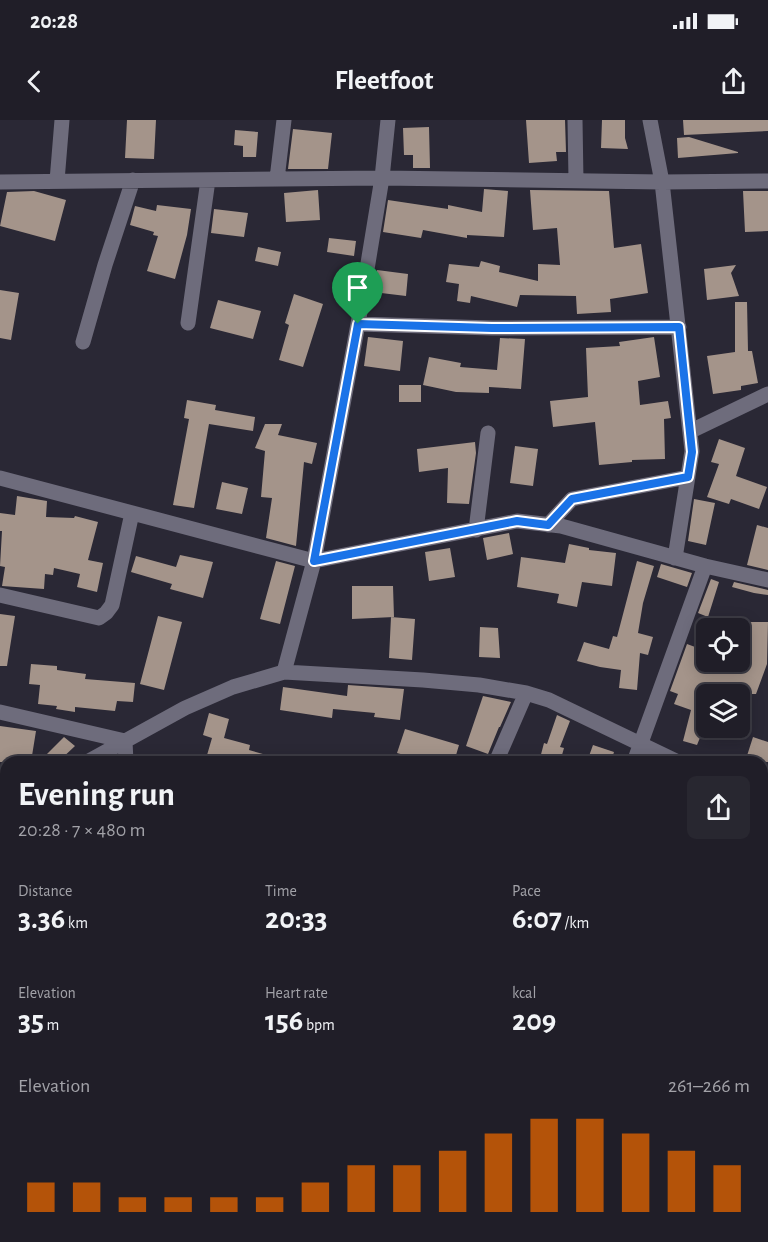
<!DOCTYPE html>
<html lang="en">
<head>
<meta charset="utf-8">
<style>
	:root { --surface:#201e28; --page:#282730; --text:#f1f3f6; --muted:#a2a2a8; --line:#3d3c45; --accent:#b45309 }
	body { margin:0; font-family:"Alegreya Sans",sans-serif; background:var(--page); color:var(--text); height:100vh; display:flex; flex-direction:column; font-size:22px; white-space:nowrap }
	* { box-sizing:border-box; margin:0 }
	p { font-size:20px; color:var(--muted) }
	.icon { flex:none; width:33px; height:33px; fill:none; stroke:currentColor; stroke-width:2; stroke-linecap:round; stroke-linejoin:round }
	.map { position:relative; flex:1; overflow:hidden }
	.panel { position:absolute; left:0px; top:636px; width:768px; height:486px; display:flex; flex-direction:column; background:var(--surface); border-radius:18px 18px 0 0; box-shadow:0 3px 15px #0003,0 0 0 2px var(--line) }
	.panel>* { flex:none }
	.buttons { position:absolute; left:696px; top:498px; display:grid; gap:12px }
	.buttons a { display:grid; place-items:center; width:54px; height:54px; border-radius:9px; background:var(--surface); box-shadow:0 3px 15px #0003,0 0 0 2px var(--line); font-size:30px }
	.pin { position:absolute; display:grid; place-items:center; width:51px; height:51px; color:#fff; margin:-62px -26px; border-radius:50% 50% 50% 0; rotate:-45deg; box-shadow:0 0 6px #0007 }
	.pin .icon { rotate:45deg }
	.round { display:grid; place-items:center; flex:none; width:63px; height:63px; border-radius:9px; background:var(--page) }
	.headline { display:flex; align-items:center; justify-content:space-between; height:102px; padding:0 18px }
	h1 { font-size:33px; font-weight:600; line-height:45px }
	.figures { display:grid; grid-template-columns:repeat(3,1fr); gap:9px; height:102px; padding:6px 18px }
	.figures div { display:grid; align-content:center }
	.figures b { font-size:30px; font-weight:600 }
	.figures small { font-size:16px; font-weight:400 }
	.figures p { font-size:16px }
	.chart { height:168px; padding:12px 18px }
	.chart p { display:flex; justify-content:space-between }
	.chart svg { width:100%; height:108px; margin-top:6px; stroke:var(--accent); stroke-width:6 }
	.status { display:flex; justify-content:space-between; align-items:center; height:42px; padding:0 30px; background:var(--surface); direction:ltr }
	.status svg { height:16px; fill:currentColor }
	header { display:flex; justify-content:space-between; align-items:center; height:78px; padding:0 18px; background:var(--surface); font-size:27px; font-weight:600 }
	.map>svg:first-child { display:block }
</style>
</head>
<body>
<div class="status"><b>20:28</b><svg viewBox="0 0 49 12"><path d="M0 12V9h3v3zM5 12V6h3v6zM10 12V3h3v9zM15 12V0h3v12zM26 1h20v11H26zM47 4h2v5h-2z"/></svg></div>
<header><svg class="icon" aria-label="back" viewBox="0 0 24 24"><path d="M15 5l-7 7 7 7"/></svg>Fleetfoot<svg class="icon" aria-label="share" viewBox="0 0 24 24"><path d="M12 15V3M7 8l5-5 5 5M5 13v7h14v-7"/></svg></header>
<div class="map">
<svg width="768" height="1122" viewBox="0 0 768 1122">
	<rect width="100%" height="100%" fill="#2a2835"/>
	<path fill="#a4948a" d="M127,0H156L154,39L125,38Z
		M526,0H565L566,32H556L557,41L529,43Z
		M602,0H625V18L628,29L601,28Z
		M683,0H768V11L684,15Z
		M429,7L430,48H413V35H404L403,8Z
		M293,9L332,13L328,49H288Z
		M235,10L258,12L256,37H243V26L234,25Z
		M689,17L738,32V33L678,38L677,18Z
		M484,69L508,71L504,117L467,115V118L423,110L421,118L383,112L388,80L448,89V85L482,92Z
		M318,70L320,100L286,102L284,73Z
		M530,70L609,71L614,128L641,124L648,173L610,179L611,192L577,194L576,176L520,175L517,187L471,176L470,183L457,181L459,164L446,162L449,144L479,147L481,141L500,146L499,152L538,161V144L560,145L557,108L533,110Z
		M34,71L66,80L55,121L0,106L7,72Z
		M743,71H768V111L745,112Z
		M157,85L191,89L187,115L175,159L147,151L158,116L153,115L154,112L130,105L135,86L156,91Z
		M214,89L248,93L244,117L211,113Z
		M329,118L356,121L354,136L327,132Z
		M258,127L281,132L278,146L255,141Z
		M736,145L731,153L739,176L707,180L704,149Z
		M377,150L408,154L406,176L373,172Z
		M0,170L19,173L11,220L0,218Z
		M294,174L323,184L303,247L279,240L289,205L285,203Z
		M218,180L261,191L253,219L210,208Z
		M735,182H747L748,231H752L758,263L741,266V270L713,274L707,236L735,232Z
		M368,217L403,221L400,251L364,246Z
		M654,217L660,257L638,261L640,285L668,281L671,298L664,299L665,339L632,340V342L599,345L595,302L553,307L550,281L588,277L586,228L620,226L619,222Z
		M500,218L525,219L521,269L489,267V273L456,272L423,265L429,237L461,243L460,247L497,250Z
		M399,265H421V282H399Z
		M187,280L216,285L215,290L255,297L253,311L209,304L194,388L173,385L189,299L184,298Z
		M265,304H282L278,315L317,323L312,344L304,342L296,426L266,418L272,378L261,377L265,331L255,328Z
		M719,319L745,328L736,356L767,367L759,389L731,379L729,384L707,377L719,344L711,342Z
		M475,322L476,333L469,384L447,383L448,348L419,352L417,329Z
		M515,326L538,329L533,366L510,363Z
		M222,362L248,368L242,394L216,389Z
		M17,376L47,381L46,397L74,398L75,396L98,402L88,440L103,443L97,472L77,467L80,454L54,448L53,455L45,454L44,469L2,466L5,447L0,446L2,411H0V393L15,395Z
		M694,379L715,383L706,425L688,421Z
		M757,405L768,408V450L747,445Z
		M509,413L513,434L487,440L483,418Z
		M569,424L589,428V430L616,433L612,466L582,462L577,487L557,483L559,474L517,467L521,437L565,443Z
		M450,428L455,457L429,461L425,432Z
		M180,435L213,442L203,478L170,469L172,464L131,452L136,436L176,447Z
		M276,441L295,446L280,504L260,499Z
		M637,441L654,446L643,483L638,513L653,517L648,535L640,533L637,570L619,568L621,550L600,547L577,541L584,522L609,529L613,516L617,517Z
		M661,444L692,453L687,467L657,457Z
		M711,459L719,462L708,497L698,493Z
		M734,462L768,470V475L754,473L732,467Z
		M352,466H393L394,497L352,499Z
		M0,494L15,496L7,546H0Z
		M158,496L182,502L164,570L140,564Z
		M391,497L415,499L412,540L389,538Z
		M748,502H768L767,544L756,574H706V603L697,625L683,621L691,590L674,584L678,574L670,571L687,524L706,531V542H747Z
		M480,507L498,508L500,538L479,537Z
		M31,544L57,546V550L86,554L85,559L135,563L133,582L117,581L115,591L75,587V592L56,589L57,586L38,584L40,565L29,564Z
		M348,565L404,569L400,600L374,597L375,593L333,589L332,598L280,590L283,567L347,576Z
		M483,576L511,582L500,607H499L488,634L466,626Z
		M209,593L229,599L224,618L250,625L249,630L277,638V642H205L212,618L203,615Z
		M557,595L570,601L560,627L564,628L560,642H539L544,623L547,624Z
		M0,606L36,611L31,642H0Z
		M405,609L459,625L454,642H429L397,633Z
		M64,617L75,626L58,642H39Z
		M753,617L768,622V642H745Z
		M593,625L614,632L611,642H590L592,637L589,636Z"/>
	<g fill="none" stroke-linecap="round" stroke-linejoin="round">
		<path stroke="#6e6c7c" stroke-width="15" d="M575,0L576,60
			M650,0L662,62L692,331L675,438
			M277,59L284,0
			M57,61L62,0
			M0,62L382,58L662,62L768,61
			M188,203L208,60
			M358,204L492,208L679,207
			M83,222L105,145L133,60
			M691,311L768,274
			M0,358L314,441L517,401L561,406L705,446L768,460
			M548,405L572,379L688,357
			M476,410L488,313
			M0,475L99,498L106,493L112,485L132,393
			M284,552L314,441L358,204L382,58L388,0
			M0,592L125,621L126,642
			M87,642L185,588L233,567L284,552L423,560L479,565L526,573L549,580L678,642
			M496,642L526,573
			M634,642L705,446
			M762,684L768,687
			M0,693L6,690
			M0,814L6,815
			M762,972L768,974
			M762,1024L768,1010
			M0,1084L6,1086
			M188,1116L227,1122
			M23,1122L24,1116
			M265,1122L266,1116
			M454,1122L456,1116
			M723,1122L725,1116"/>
	</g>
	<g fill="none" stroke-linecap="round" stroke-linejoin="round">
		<defs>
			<path id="route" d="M358,204L492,208L679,207L692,332L688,357L572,379L548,405L517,401L314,441Z"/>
		</defs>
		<use href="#route" stroke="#fff" stroke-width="12"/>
		<use href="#route" stroke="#1a73e8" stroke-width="8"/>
	</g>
</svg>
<div class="buttons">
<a><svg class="icon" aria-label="locate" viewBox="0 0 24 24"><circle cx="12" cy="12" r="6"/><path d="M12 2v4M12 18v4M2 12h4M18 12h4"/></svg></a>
<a><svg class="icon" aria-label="layers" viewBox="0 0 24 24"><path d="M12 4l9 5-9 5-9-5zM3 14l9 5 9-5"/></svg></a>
</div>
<div class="pin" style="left:358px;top:204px;background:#1e9e55"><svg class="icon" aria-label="arrive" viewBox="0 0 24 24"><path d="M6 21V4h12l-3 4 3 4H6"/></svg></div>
<section class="panel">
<div class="headline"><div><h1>Evening run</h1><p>20:28 · 7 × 480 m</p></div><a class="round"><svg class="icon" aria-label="share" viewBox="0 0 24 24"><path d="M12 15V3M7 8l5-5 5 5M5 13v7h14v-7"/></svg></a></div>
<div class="figures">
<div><p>Distance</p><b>3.36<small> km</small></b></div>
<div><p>Time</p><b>20:33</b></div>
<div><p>Pace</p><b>6:07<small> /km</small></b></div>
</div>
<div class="figures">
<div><p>Elevation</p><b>35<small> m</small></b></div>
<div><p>Heart rate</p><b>156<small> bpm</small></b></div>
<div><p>kcal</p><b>209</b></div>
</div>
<div class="chart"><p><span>Elevation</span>261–266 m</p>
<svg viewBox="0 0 160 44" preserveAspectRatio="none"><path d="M5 44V32M15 44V32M25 44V38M35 44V38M45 44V38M55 44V38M65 44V32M75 44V25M85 44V25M95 44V19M105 44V12M115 44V6M125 44V6M135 44V12M145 44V19M155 44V25"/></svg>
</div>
</section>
</div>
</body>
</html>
